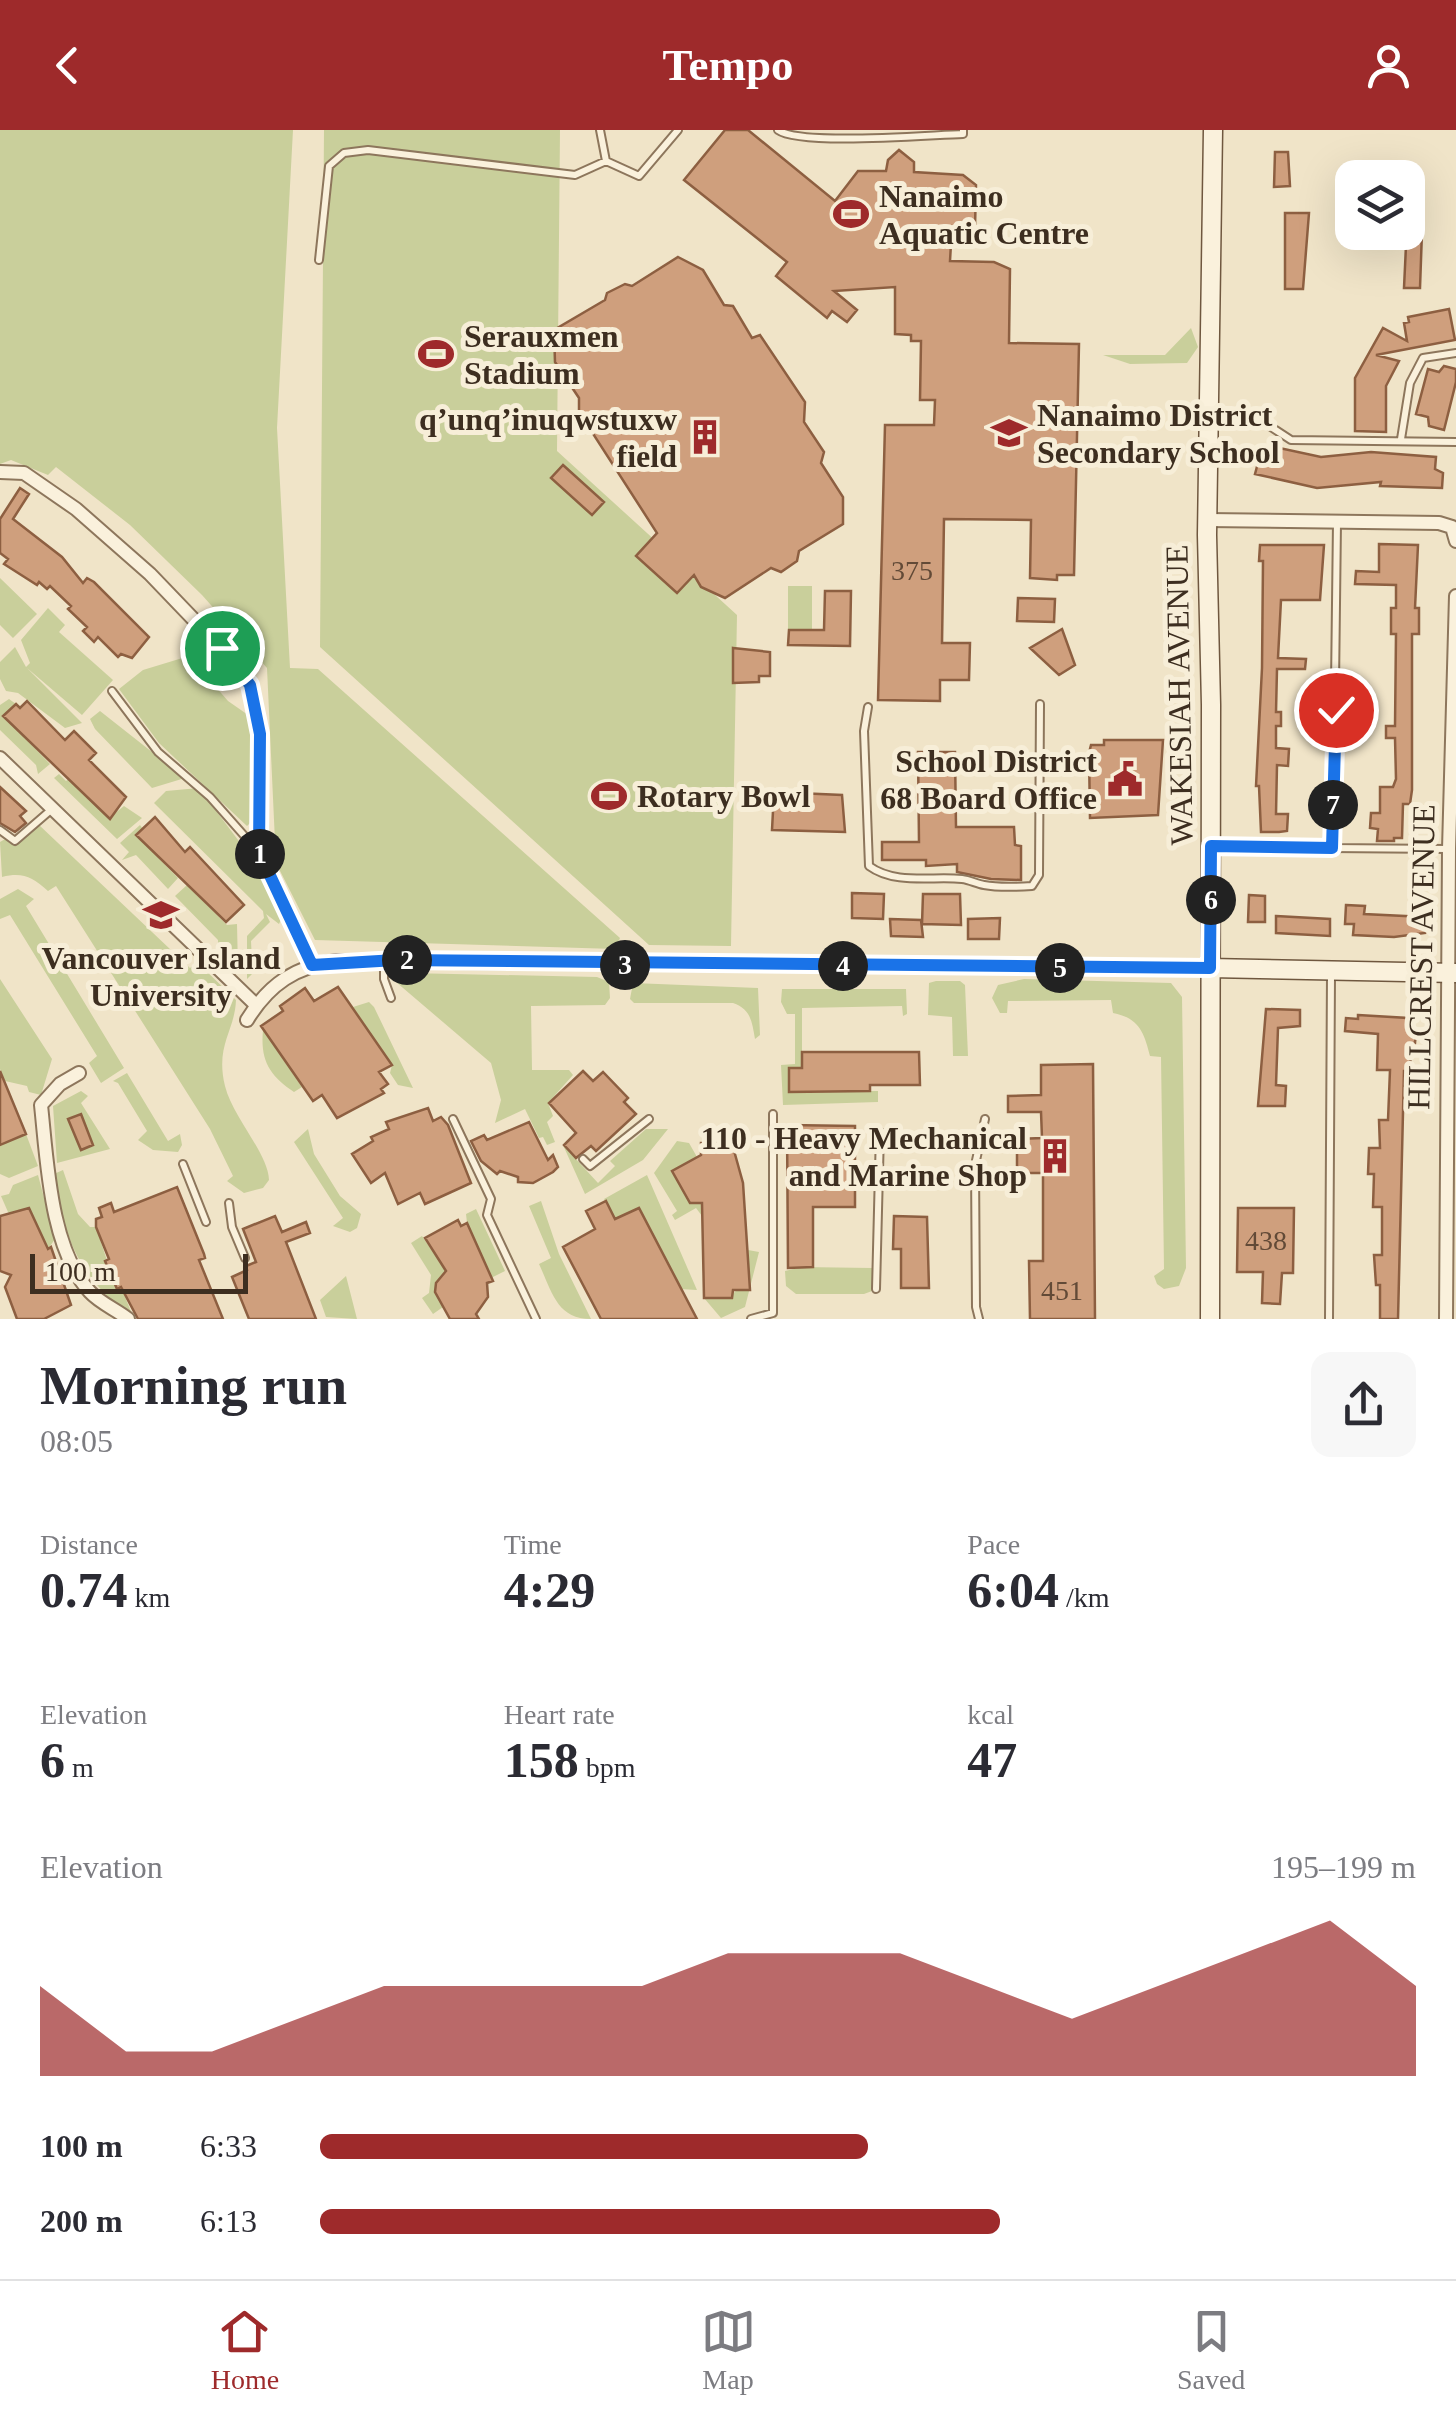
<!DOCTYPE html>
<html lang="en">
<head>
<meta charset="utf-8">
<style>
	:root { --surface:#fff; --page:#f7f7f7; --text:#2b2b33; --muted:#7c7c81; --line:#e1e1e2; --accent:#9e2a2b }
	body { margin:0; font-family:Georgia,serif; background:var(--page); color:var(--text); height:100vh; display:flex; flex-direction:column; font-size:38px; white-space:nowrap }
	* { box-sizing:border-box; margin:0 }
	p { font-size:32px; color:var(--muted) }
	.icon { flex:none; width:55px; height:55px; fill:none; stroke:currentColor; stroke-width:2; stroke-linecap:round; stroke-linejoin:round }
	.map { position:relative; height:1189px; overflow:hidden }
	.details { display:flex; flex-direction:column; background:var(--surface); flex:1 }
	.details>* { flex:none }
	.fabs { position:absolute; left:1335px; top:30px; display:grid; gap:20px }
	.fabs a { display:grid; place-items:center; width:90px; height:90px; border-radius:20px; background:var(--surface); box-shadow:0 10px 40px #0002; font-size:50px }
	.scale { position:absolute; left:30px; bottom:25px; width:218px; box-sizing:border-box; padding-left:10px; border:5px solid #3d2e20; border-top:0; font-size:28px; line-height:35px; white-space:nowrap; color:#3d2e20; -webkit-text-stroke:8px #f7eed8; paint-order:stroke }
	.pin { position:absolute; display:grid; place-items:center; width:85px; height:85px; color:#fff; margin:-42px; border:5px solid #fff; border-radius:50%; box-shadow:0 2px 10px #0007 }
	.km { position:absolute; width:50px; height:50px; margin:-25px; border-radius:50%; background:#222; color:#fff; font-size:28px; line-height:50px; text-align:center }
	.round { display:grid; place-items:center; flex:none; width:105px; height:105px; border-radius:20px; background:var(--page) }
	.headline { display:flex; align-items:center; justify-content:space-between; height:170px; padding:0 40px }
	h1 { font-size:55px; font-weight:700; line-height:75px }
	.metrics { display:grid; grid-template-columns:repeat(3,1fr); gap:15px; height:170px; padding:10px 40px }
	.metrics div { display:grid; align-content:center }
	.metrics b { font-size:50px; font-weight:700 }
	.metrics small { font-size:28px; font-weight:400 }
	.metrics p { font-size:28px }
	.chart { height:280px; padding:20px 40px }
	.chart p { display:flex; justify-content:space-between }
	.chart svg { width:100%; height:180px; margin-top:10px; fill:var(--accent); opacity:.7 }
	ul { padding:0 40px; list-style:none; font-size:32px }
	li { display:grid; grid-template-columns:160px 120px 1fr; align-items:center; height:75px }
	li i { height:25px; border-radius:12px; background:var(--accent) }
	header { display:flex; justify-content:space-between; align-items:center; height:130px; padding:0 40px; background:var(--accent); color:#fff; font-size:45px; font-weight:700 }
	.menu { display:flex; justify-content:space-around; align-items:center; height:140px; border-top:2px solid var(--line); background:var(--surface); font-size:28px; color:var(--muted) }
	.menu a { display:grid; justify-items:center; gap:5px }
	.menu .selected { color:var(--accent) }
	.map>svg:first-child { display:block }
</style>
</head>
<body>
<header><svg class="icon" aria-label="back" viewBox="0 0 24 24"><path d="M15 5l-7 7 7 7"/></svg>Tempo<svg class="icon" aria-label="person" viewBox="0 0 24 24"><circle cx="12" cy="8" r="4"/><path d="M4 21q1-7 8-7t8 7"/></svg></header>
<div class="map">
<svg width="1456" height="1189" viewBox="0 0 1456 1189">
	<rect width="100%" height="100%" fill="#f0e4c8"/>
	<path fill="#c9cf9b" d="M0,0H293L277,298L290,538L318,539L620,808L615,819L315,810L276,733L267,538L202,465L130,395L56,337L48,345L11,330L0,334Z
		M324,0H560L557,321L737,485L731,816L649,815L320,517Z
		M1191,198L1198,217L1187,233L1130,234L1103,225H1165Z
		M0,448L37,484L13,508L0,495Z
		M788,456H812V507H788Z
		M48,478L65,495L59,502L113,550L82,585L27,538L82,593L65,598L18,563L6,561L0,549V532L15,517L26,537L30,533L21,510Z
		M189,526L228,571L251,587L253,690L247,696L159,613L119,559L143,540Z
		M9,569L16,574L4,586L50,634L38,644L36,635L0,600V575Z
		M100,581L185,648L152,658L95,599L90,589Z
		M59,644L66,651L70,648L109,688L124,676L142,688L117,709L54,648Z
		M199,658L259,738L283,785L279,794L266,784L270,792L251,811L252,832L248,833V843L252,844L247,849V806L264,788L263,781L154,673L166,661Z
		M38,694L190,838L197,832L236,870C235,901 215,915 225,956C233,988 268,1023 269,1050L263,1058L244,1063L227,1051L233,1046L210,999L56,756L48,761C32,747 23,742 2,747L0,712L7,708L15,712Z
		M140,695L143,699L137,706L178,748L168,759L136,725L122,730L129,722L120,713Z
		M187,755L227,795L237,794L238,839L218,819V810L175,766Z
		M18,759L34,769L26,776L124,938L101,953L89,933L97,926L10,785L0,789V769Z
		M408,843L597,847L609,852L610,868L605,875L531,876L532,940H569L573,945L548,973L553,986L547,992L555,1012L547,1015L543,1007L539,1008L525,979L495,993L501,970L491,933L396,852Z
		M0,849L52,929L41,965L29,962L27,956L5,951L0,939Z
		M1024,849L1171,853L1182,867L1186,1138L1179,1156L1164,1159L1157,1154L1154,1146L1164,1139L1161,927L1150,926C1144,902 1139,888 1113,883L1111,870L1008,871L1007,883H1000L992,868L998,855Z
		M936,851H960L965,855L968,926H953L952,887L928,885L929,853Z
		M633,853L758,858L760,905L755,909C752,892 751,879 733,873H634L630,869Z
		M782,859H906L907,884L903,886L902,876L802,878V938H789V962H835L851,954V961H878V972L783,975L781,935L795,934V884H787L781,872Z
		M369,872L374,877L413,958L398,955L390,943L392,935L353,877Z
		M263,900L302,957L294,962C270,946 260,931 263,900Z
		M127,943L168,1011L180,1004L182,1015L178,1022L153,1020L138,1010L147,1001L118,953L113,951Z
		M81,961L88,966L81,973L110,1019L57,1033L53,976Z
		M308,999L314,1024L340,1066L361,1084L357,1098L350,1102L333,1096L343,1088L294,1012Z
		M646,999H668L643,1030L585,1064L563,1015L598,1053L615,1036L610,1031Z
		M26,1004L38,1036L9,1048L0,1044V1015Z
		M677,1011L689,1013L697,1027L672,1042L690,1073H702V1086L696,1078L675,1090L672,1085L677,1081L654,1043Z
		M63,1040L78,1084L90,1097H96L116,1158L121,1157L134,1189C79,1147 65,1112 54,1044Z
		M38,1045L55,1109L48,1119L8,1082L1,1066L9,1064L13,1055Z
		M647,1045L697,1160L680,1159L639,1078L615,1089L604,1069Z
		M541,1071L559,1124L591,1189C557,1189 552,1162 539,1134L551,1128L529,1076Z
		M476,1079L505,1141L491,1148L467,1093L466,1084Z
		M422,1106L450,1147L436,1153L435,1162L443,1177L433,1184L422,1168L429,1163L431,1145L411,1113Z
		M748,1120L759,1122L745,1177L721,1188L704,1168H728L737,1160H750Z
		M802,1137L872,1138V1161L864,1164H796L786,1156L785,1141Z
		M346,1146L357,1189L326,1187L320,1170Z"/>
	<path fill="#cf9f7d" stroke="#8d5f41" stroke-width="2.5" d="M725,0H748L835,71L858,41H886L888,30L899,20L914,32V42L963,45L976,55L975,98L952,96L950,131L994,132L1010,139L1009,213L1079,214L1074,445H1057V450L1030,448L1031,390L944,389L942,513H970L969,550H940V571L878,570L885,295H934L935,270H920L921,211H911V205L895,204V157L834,161L857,180L847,192L832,181L827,188L776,146L787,132L684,50Z
		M1275,22H1288L1290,56L1274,57Z
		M1408,73H1423L1420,158H1404Z
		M1285,83H1309L1303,159H1285Z
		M678,127L703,140L724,175L733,176L752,208L760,205L805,272L804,292L824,322L821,333L843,367V394L799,421L797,431L781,442L771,438L725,468L701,457L694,445L677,463L636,426L657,403L579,282V268L555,232L554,200L605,170L607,163L625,154L632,156Z
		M1449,179L1455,210L1376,225L1399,231L1386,256V302L1355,301V248L1383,198L1407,211L1404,193L1409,192L1408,187Z
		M1444,236L1456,239V252L1444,300L1429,296L1428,287L1416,284L1428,239L1439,242Z
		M1270,316L1321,327L1371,322L1436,327L1435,339L1443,343L1442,358L1380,356L1381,352L1317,358L1255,344L1259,329L1268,327Z
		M563,335L604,372L592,385L551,348Z
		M20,358L29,364L13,389L62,427L83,453L87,448L94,452L149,507L132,528L121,524L118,527L98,507L94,512L83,501L87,497L68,479L71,476L50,456L47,459L39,452L37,455L4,434L8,429L0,423V389Z
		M1379,414L1418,415L1415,478H1419V504H1412V660L1410,674H1403L1402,708H1394V711H1377L1378,699L1370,698L1371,683H1380V657H1393L1396,649L1395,608H1386V596H1395L1396,504H1391V478H1396V455L1355,454L1356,441L1379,442Z
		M1260,415H1324L1320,470H1281L1278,528L1306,529L1305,539H1277L1276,582H1281V596H1276V618L1289,619L1288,636L1277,635L1276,684H1288L1287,701L1279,702H1261L1259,656H1256L1262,538L1263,431H1259Z
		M825,461H851L850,516L788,515L789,500H824Z
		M1018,468L1055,469L1054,492L1017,491Z
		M1062,499L1075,535L1059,545L1030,518Z
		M733,518L770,522V546H759V552L733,553Z
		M27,571L65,610L74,601L96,623L89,630L126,667L110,689L3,586L16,574L20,578Z
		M1104,610H1163L1158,685L1090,688L1089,623L1091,615H1104Z
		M918,622H955L956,697H1014L1015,715L1021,716V750L991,749L957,742V734L926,736V730H882V712H919Z
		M0,657L26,681L20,686L26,693L15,702L0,693Z
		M774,662L842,665L845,702L772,700Z
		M155,687L185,722L190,717L244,775L226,792L136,705Z
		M852,763L884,764L883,789L852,788Z
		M923,764H960L961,795L922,794Z
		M1249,765L1265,766V792H1248Z
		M1346,775L1365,776L1364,784L1425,787V803L1394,807L1353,805L1354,794H1345Z
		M1276,786L1330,789V806L1276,803Z
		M1000,788L999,809H968V789Z
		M890,789L921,790L923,807L891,806Z
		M338,857L392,935L379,942L388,954L381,959L384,963L337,988L322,965L313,971L261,896L283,881L280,876L305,858L314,871Z
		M1266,879L1300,880V896L1278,898L1276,955L1286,956L1285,976H1258Z
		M1358,885L1408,888V901H1416L1415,913H1411L1410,941H1404L1398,1189H1380V1155H1376L1374,1125H1382V1077H1373L1374,1044H1368L1369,1018H1380L1379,990H1388L1390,940H1377L1378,904L1345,901L1346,888L1358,889Z
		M802,922H919L920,955H870V961L789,962V938H802Z
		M1093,934L1095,1189H1030L1029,1131H1043V1043H1017V1009L1042,1008L1041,982H1008V966L1041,965V935Z
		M0,941L26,1004L0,1015Z
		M583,941L593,951L603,942L628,968L624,972L636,984L596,1021L591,1016L576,1028L564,1015L576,1003L549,973Z
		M428,978L433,991L441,987L448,995L471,1053L425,1074L420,1063L398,1074L385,1043L371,1053L352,1024L373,1011L371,1007L389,999L386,992Z
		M81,984L93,1015L81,1020L68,989Z
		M529,992L548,1030L553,1025L558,1037L553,1042L533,1053L518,1052V1047L500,1041L497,1044L481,1031L471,1011L484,1005L487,1010Z
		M787,995L855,996V1077H813V1137L788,1138Z
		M701,1013H726L733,1017L743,1053L750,1160H733L732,1168H704L702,1073H690L672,1041L701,1025Z
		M177,1057L204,1124L205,1128L199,1130L223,1189H138L121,1157L117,1159L105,1131L109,1129L96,1097V1089L102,1087L99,1078L111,1073L114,1082Z
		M606,1071L615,1089L639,1078L697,1189H601L563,1117L595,1099L586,1081Z
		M29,1078L48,1119L51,1117L71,1175L44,1189H17L5,1157L11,1145L0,1141V1086Z
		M1238,1078H1294L1293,1143H1282L1280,1174L1262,1173L1263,1142H1237Z
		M275,1086L282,1102L306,1092L310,1103L286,1112L316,1189H249L232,1147L247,1140L246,1136L256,1132L243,1099Z
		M894,1086L927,1087L929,1158H901V1119H893Z
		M458,1090L461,1096L467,1093L493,1151L487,1153L488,1167L476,1184L479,1189H450L435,1162L436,1153L446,1141L425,1108Z"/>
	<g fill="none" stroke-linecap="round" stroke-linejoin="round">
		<defs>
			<path id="lane" d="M600,0L606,31
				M778,0C800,16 928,5 963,4V0
				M319,130L329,36L344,23L368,20L575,45L606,31L639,46L678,0
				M1268,295L1291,310L1456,312
				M1401,309L1410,253L1423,228L1456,223
				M112,561L158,622L210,667L256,719
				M868,577L864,601L869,736C895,755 932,746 962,749C970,750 977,754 984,755C1000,758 1016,757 1032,756L1039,745L1040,574
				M0,700L15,711L52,679
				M1216,717L1448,719
				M1333,718L1337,392
				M384,832V849L391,868
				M453,989L491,1069L487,1085L536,1189
				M583,1029L590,1036L649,989
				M183,1034L206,1092
				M229,1073L232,1097L245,1128
				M876,1159L880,1002
				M751,1189L773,1183V984
				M979,1189L976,1177L975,1035L985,989
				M1329,1189L1331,845"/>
			<path id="street" d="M0,342L24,343L76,379L150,444L221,518L250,555L260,604L259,722L313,835
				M1207,390L1439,393L1452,397L1456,411
				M0,628L256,875
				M247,890C269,854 296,836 337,831L1210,838
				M79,943L60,954L41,975C47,1030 50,1119 90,1162C100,1173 117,1180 128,1189
				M1446,1189L1449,719L1456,466"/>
			<path id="secondary" d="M1210,838L1456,843
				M1210,1189L1211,575L1207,405L1213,0"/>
		</defs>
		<use href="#lane" stroke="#8d765c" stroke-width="10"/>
		<use href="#street" stroke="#8d765c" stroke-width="16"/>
		<use href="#secondary" stroke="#6f573f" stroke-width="21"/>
		<use href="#lane" stroke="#faf1dc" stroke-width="6"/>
		<use href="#street" stroke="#faf1dc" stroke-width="12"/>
		<use href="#secondary" stroke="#faf1dc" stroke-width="18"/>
	</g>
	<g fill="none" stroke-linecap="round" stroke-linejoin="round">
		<defs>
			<path id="route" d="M222,518L250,555L260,604L259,722L312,835L396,830L1210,838L1211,716L1332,718L1336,580"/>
		</defs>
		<use href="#route" stroke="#fff" stroke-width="20"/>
		<use href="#route" stroke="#1a73e8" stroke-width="12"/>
	</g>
	<defs>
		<symbol id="stadium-bare" viewBox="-9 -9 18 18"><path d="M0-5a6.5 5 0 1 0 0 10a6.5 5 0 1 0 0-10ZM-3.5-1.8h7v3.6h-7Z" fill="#9e2a2b" stroke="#f7eed8" stroke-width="2.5" paint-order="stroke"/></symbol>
		<symbol id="school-bare" viewBox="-9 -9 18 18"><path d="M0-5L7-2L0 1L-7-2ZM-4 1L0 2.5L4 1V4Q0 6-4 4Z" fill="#9e2a2b" stroke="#f7eed8" stroke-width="2.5" paint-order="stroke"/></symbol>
		<symbol id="building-bare" viewBox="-9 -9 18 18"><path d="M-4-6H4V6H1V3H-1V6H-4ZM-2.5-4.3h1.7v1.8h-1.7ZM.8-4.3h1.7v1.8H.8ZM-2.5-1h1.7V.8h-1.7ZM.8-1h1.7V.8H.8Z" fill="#9e2a2b" stroke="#f7eed8" stroke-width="2.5" paint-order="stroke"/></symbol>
		<symbol id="civic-bare" viewBox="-9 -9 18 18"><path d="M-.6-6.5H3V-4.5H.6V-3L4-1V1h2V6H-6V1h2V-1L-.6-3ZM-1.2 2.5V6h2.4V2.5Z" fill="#9e2a2b" stroke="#f7eed8" stroke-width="2.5" paint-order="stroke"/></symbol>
		<symbol id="university-bare" viewBox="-9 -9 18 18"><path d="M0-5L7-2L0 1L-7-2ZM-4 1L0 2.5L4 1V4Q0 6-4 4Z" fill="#9e2a2b" stroke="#f7eed8" stroke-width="2.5" paint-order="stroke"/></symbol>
	</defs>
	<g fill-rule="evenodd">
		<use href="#stadium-bare" x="826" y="59" width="50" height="50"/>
		<use href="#stadium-bare" x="411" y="199" width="50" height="50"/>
		<use href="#school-bare" x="984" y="278" width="50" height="50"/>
		<use href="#building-bare" x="680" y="282" width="50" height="50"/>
		<use href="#civic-bare" x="1100" y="624" width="50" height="50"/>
		<use href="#stadium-bare" x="584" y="641" width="50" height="50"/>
		<use href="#university-bare" x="136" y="760" width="50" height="50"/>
		<use href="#building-bare" x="1030" y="1001" width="50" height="50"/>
	</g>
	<g text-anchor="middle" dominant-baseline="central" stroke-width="10" stroke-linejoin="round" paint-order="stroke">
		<g font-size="28" fill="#624a37">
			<text x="912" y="440">375</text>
			<text x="1266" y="1110">438</text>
			<text x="1062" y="1160">451</text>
		</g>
		<g font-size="32" font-weight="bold" fill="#3d2e20" stroke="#f7eed8" text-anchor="start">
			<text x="879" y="66">Nanaimo<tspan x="879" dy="37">Aquatic Centre</tspan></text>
			<text x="464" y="206">Serauxmen<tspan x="464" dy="37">Stadium</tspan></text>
			<text x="1037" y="285">Nanaimo District<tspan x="1037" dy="37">Secondary School</tspan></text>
			<text x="677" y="289" text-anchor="end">q’unq’inuqwstuxw<tspan x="677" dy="37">field</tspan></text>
			<text x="1097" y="631" text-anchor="end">School District<tspan x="1097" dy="37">68 Board Office</tspan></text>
			<text x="637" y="666">Rotary Bowl</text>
			<text x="161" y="828" text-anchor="middle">Vancouver Island<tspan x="161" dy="37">University</tspan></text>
			<text x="1027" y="1008" text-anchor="end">110 - Heavy Mechanical<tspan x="1027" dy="37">and Marine Shop</tspan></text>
		</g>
		<g font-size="32" fill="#3d2e20" stroke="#f7eed8">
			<text transform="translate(1179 565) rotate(-91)">WAKESIAH AVENUE</text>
			<text transform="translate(1421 827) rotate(-89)">HILLCREST AVENUE</text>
		</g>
	</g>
</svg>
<div class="fabs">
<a><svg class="icon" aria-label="layers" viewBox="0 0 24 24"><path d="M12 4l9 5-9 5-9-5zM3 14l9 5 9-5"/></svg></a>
</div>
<div class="scale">100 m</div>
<div class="pin" style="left:222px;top:518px;background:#1e9e55"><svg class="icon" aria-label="arrive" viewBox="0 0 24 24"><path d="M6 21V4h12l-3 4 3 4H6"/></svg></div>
<div class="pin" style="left:1336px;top:580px;background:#d93025"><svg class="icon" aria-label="check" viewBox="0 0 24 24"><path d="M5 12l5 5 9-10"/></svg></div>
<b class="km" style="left:260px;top:724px">1</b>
<b class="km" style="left:407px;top:830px">2</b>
<b class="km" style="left:625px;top:835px">3</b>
<b class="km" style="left:843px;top:836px">4</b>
<b class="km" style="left:1060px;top:838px">5</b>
<b class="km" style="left:1211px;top:770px">6</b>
<b class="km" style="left:1333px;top:675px">7</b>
</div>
<section class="details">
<div class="headline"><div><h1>Morning run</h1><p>08:05</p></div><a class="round"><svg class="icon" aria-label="share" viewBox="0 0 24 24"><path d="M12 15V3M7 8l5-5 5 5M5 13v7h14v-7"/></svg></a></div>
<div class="metrics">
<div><p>Distance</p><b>0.74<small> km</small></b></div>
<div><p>Time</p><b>4:29</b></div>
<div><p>Pace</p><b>6:04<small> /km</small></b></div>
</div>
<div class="metrics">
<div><p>Elevation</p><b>6<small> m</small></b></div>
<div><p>Heart rate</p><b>158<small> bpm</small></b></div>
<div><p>kcal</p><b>47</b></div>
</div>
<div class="chart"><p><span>Elevation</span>195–199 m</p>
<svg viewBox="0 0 160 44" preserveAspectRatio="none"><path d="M0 44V22L10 38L20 38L30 30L40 22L50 22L60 22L70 22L80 14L90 14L100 14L110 22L120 30L130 22L140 14L150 6L160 22V44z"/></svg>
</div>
<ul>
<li><b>100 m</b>6:33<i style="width:50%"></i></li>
<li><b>200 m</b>6:13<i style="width:62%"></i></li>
</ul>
</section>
<nav class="menu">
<a class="selected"><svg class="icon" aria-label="home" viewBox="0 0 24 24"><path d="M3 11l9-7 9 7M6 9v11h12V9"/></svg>Home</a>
<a><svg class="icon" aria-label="map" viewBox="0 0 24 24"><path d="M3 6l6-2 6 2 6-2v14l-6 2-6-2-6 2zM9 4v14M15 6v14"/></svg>Map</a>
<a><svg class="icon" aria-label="saved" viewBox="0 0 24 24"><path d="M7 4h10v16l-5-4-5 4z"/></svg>Saved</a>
</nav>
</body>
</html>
